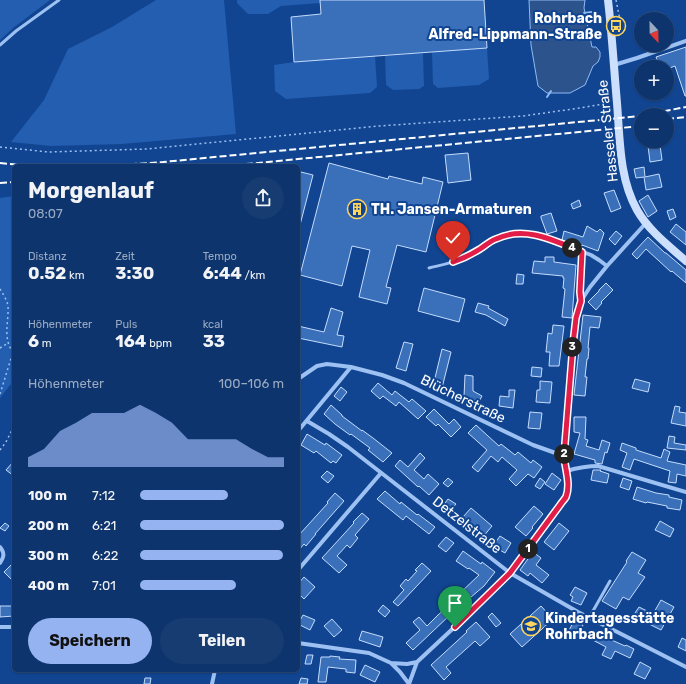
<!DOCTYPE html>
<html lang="de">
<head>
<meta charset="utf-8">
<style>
	:root { --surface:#0d346d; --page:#163c72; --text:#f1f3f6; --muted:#9aaac2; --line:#2d4f80; --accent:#95b2f1 }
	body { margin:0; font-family:Rubik,sans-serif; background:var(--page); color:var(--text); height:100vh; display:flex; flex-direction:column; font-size:15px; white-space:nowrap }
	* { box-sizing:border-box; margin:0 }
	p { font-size:13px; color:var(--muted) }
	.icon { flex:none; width:22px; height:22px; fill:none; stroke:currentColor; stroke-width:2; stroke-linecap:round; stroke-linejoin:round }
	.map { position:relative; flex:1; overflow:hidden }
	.drawer { position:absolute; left:12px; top:164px; width:288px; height:508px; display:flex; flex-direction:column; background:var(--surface); border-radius:6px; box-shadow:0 1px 3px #0004,0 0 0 1px var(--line) }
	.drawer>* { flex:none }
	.needle { width:26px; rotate:158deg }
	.fabs { position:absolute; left:634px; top:12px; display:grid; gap:8px }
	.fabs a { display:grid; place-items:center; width:40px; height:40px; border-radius:50%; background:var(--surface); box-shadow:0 1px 3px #0004,0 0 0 1px var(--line); font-size:20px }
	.pin { position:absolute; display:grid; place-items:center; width:34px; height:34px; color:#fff; margin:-41px -17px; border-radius:50% 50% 50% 0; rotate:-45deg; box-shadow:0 0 4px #0007 }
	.pin .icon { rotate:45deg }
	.km { position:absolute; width:20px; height:20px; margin:-10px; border-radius:50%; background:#222; color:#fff; font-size:11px; line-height:20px; text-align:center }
	.round { display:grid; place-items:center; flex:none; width:42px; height:42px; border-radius:21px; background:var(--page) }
	.summary { display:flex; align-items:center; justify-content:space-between; height:68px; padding:0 16px }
	h1 { font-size:22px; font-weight:700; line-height:30px }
	.stats { display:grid; grid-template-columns:repeat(3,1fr); gap:6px; height:68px; padding:4px 16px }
	.stats div { display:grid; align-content:center }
	.stats b { font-size:17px; font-weight:700 }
	.stats small { font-size:11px; font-weight:400 }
	.stats p { font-size:11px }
	.chart { height:112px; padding:8px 16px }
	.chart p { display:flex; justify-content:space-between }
	.chart svg { width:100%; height:72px; margin-top:4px; fill:var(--accent); opacity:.7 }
	.primary-button { display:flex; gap:8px; margin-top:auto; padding:8px 16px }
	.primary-button a { flex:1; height:46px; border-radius:24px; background:var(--accent); color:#111; font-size:16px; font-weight:700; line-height:46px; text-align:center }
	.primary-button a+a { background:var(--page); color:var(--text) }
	ul { padding:0 16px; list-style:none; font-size:13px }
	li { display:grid; grid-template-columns:64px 48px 1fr; align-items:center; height:30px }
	li i { height:10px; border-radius:5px; background:var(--accent) }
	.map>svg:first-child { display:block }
</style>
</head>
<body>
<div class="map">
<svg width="686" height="684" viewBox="0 0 686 684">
	<rect width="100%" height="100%" fill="#114591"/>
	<path fill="#235eb1" d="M0,0H50L13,28L0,40Z
		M156,0H224L236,134L122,144L51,146L11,142L44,100L68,49L112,27Z
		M237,0H320V3L281,6L268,14H248L237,3Z
		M487,48L489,79L479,85L438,88L433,84L432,52Z
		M423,53L424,86L419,89L393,90L386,85L385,56Z
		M375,56L377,87L370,93L286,99L275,91L274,65L294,62Z
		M14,196V380L0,398V198Z"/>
	<path fill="#2d538c" stroke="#8ebbf6" d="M529,0H585L584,8L592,47H596L600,52V57L598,62L593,66L585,85L570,93H547L538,86L531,45Z"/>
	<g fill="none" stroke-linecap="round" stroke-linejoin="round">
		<path stroke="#8ebbf6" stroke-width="2" d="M584,13L592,12
			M547,97L551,91"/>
	</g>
	<path fill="#3a6fba" stroke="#c4dcfd" d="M320,0H484L487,48L294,62L291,17L321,14Z
		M686,47V96H685L675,66L667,69V67H660L656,57Z
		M660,145L662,160L650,162L648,146Z
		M468,153L471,180L448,183L445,155Z
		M329,163L388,179L389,176L422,184L423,177L443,182L426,252L397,245L386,287L391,288L387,304L359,297L370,250L352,246L342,286L300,275Z
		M644,167L645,177L659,174L662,187L646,190L644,177L636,178L634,169Z
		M301,172L313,175L300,225H298V184Z
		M614,190L621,208L611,212L604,193Z
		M648,195L657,211L648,217L639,201Z
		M579,200L581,206L573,209L571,204Z
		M673,209L676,217L670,220L667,211Z
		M551,213L557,231L547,234L541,218V216Z
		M676,224L686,232V245L670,232Z
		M587,226L597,232L600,229L604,233L598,251L582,245V246L562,240L564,231L583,237Z
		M616,231L622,236L615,245L609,239Z
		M648,237L665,253H666L686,270V283L672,271L671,272L646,249L637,259L632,254Z
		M545,257H554V262L576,265L572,318L562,317L565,289L563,288L564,278H563V276L532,273L534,261L545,262Z
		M517,274L524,275L523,284H516Z
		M606,283L613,290L601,302L602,303L596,310L588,302L599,291V290Z
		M424,288L465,299L459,322L418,311Z
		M478,303L489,306L488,308L508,319L505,326L486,315L475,312Z
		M331,308L343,312L337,335L344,336L342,347L298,338V326L324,332Z
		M583,315L601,317L599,328L590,327L588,348H589L588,359H587L585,377H587L585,396L574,395Z
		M553,325L564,326L559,366H549L550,352H546L548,333L552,334Z
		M404,342L413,344L406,371L396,368Z
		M442,349L451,352L442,388L433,386Z
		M532,367L542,368L541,377L531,376Z
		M465,375L473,376V391L482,396L477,405L468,401L469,399L464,397Z
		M635,379L650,383L648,392L632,388Z
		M540,381L552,382L550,403L536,402L537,390H540Z
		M378,383L392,395L395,391L409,402L412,399L426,411L418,419L399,402L396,406L383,396L380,399L371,391Z
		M341,387L347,392L340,401L334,396Z
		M509,390H515L513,408L499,406L500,396L509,397Z
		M331,405L342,415V416L362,431V430L373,438L392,453L383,462L368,450L370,448L351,434L350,435L335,424L324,414Z
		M675,406L680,407L679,412L686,413V426L671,423Z
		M434,409L449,424L454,419L461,427L451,437L438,424L436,426L426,417Z
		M530,412L542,413L540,429L528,428Z
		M574,417H586L585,439L588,440L586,446L599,450L602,440L610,443L607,453L605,452L602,464L595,463V460L574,454L580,433L574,432Z
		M476,425L499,446L501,444L515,455L518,452L531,463L533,460L542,467L534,478L528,474L516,486L509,479L517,470L502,457L498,462L491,456L478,472L472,467L487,450L468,433Z
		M307,434L325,445L326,443L342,455L336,463L333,461L331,463L316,451L314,453L301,445Z
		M669,436L675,437L674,443L686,445V450L667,448Z
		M622,443L636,448V450L661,458L664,449L670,452L667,461L686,465V476L677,474L676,483L668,482L670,471L634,459L630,470L622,467L627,453L620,450Z
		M420,453L425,458L414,470L424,479L428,474L439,484L429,495L419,486L418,487L395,466L400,460L408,467Z
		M14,461V476L6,470Z
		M593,470H601L600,471L609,474L607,483L591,480Z
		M327,471L334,476L328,483L321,477Z
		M552,473L561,480L554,490L545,484Z
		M448,478L453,482L448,487L443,483Z
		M540,478L545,482L540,489L535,486Z
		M623,478L632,481L629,490L620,487Z
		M637,487L656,493L669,495V497L682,500L680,510L667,508V506L647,502L646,503L633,499Z
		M385,491L400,504L401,502L417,515L418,514L435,527L429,534L406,516L403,520L377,499Z
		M335,493L344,501L315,534H316L306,546L304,544L298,551V536L328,503L327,502Z
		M448,499L456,504L450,511L443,506Z
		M534,506L543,514L532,527L533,528L526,536L515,527Z
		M471,508L492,526L483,537L474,529L475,528L463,517Z
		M362,513L369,519L355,535L358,538L350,548L347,545L337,556L347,565L339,573L322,558L354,523L353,522Z
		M660,521L674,529L670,537L655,530Z
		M5,523L9,526L5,531L0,528Z
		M559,523L569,531L554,550L544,542Z
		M500,536L511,543L505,553L493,546Z
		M446,537L454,543L446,552L438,546Z
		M463,551L481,564L482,562L495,572L484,586L450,615L413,650L406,643L420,630L413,622L419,617L427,626L438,615L459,596L458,595L479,575L469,568L468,569L456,561Z
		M533,552L541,558L536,565L549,575L542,583L530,573L528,576L520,570Z
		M632,552L646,560L638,573L645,577L629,600L623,597L616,609L602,601L627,562L626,561Z
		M14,562V582L4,572Z
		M422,563L431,571L398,606L393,602L404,590L400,586L406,579L408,581L417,571L415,570Z
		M304,577L315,587L304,599L298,593V584Z
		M575,587L587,593L581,605L571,601L573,597L570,595Z
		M661,600L674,607L661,630L633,616L639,607L653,614Z
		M383,605L390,611L385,617L378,611Z
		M0,606H14V616L0,617Z
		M541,606L553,619L522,647L510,634Z
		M492,613L501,623L496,627L488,617Z
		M303,615L315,620L310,630L298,624Z
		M332,619L342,630L334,637L324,626Z
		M574,621L583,625L578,637L568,632Z
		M476,622L490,637L480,646L475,641L446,667L451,673L444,680L431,665L467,632L466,631Z
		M593,630L606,636L605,637L625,646L626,645L634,649L630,658L615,651L611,659L602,655L606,647L589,638Z
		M362,631L383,637L380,647L359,640Z
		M682,638L686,640V651L678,647Z
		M307,655H313L311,664H305Z
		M330,656L340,657L339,659L356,660L355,673L346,672V669L328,667L326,682H318L321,657H330Z
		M640,662L651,668L645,679L634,674Z
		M365,665L380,672L375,682L360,675Z
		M145,678H151L150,684H144Z
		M301,678L308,679L307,684H299Z"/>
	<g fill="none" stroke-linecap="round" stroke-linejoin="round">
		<path stroke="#9dc1f2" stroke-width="1.5" stroke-dasharray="2 3" stroke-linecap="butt" d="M616,0L621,25L620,34
			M0,147L48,152L147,149L379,126L523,116L580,108L609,103
			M0,289C3,294 7,300 8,306C9,322 2,340 14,353
			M0,348L8,343
			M0,394L13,352
			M0,450L6,442L14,426"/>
		<path stroke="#9dc1f2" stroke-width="3" d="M0,45L16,31L59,0
			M429,268C441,265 454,263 465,257C484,248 498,232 520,233
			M581,301L580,292L582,252
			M589,618L610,581"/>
		<path stroke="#9dc1f2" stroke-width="4" d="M614,65L637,58L686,41
			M520,233L531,234L544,237L591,255L599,260L607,266
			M298,379L317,366L327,364L351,367L382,375L404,383L533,445L564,456
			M307,421L329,434L348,447L510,573L578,612L686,667
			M298,431L351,367
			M566,471C577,468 586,466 598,466L686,492
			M0,547C5,553 4,557 0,563
			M298,570L381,473
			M0,627H14
			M298,643L369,653L391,663L407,664L417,662
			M391,663L400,672L409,684
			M212,684L215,670
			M409,684L417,662L475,608L510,573L561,505C562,502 564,500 566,497C571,484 565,469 564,456L573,344L576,318L581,301L590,287L607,266L646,223"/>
		<path stroke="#ccdffc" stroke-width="8" d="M608,0C612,34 614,69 617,103C620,139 619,178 637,210C649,231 669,246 686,261"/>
		<path stroke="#fff" stroke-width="2" stroke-dasharray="7 3" stroke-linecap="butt" d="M644,115L686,107
			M667,119L686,117
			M0,163C54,169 109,166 163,162L641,116
			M226,166L641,126
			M0,183L14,182"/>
	</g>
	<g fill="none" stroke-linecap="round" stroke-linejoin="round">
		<defs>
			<path id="route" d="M453,262C462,259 472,254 480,249C486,245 490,241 496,239C525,225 555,241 582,252L580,292L581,301L576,318L573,344L564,456C565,469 571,484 566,497C564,500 562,502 560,505L510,573L455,627"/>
		</defs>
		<use href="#route" stroke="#fff" stroke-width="8"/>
		<use href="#route" stroke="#e11d48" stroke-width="5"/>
	</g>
	<defs>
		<symbol id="bus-ring" viewBox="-11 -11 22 22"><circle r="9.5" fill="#114591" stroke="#ffd65e" stroke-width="1.5"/><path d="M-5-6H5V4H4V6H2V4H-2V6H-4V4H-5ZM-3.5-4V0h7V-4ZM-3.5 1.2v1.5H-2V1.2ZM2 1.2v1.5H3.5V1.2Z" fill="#ffd65e"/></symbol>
		<symbol id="building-ring" viewBox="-11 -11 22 22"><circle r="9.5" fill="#114591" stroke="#ffd65e" stroke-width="1.5"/><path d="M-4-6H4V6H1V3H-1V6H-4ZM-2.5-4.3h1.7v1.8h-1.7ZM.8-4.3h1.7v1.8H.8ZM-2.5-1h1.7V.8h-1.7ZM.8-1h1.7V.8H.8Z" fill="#ffd65e"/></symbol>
		<symbol id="school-ring" viewBox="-11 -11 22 22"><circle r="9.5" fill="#114591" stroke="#ffd65e" stroke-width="1.5"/><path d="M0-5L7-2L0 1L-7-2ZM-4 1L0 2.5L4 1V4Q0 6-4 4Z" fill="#ffd65e"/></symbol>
	</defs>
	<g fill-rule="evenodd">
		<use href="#bus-ring" x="605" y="15" width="22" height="22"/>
		<use href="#building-ring" x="346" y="198" width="22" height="22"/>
		<use href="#school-ring" x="520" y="615" width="22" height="22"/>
	</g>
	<g text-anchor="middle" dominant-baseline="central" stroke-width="4" stroke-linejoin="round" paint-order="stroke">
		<g font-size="14" font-weight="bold" fill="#fff" stroke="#114591" text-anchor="start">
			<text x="602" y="18" text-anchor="end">Rohrbach<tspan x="602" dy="16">Alfred-Lippmann-Straße</tspan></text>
			<text x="371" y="209">TH. Jansen-Armaturen</text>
			<text x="545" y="618">Kindertagesstätte<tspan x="545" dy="16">Rohrbach</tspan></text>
		</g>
		<g font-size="14" fill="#fff" stroke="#114591">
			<text transform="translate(608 131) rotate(-96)">Hasseler Straße</text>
			<text transform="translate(463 399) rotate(26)">Blücherstraße</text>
			<text transform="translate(467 525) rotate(38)">Detzelstraße</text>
		</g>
	</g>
</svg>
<div class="fabs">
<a><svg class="needle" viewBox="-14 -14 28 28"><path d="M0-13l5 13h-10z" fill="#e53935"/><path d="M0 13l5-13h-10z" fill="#9aaac2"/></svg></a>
<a>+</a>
<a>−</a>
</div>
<div class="pin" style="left:455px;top:627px;background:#1e9e55"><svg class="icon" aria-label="arrive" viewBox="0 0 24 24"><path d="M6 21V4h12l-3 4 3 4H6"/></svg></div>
<div class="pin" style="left:453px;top:262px;background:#d93025"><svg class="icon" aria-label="check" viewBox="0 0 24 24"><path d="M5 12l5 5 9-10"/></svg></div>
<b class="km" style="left:528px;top:549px">1</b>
<b class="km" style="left:564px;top:454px">2</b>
<b class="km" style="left:572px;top:347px">3</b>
<b class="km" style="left:572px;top:248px">4</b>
<section class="drawer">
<div class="summary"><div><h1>Morgenlauf</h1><p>08:07</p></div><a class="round"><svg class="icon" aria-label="share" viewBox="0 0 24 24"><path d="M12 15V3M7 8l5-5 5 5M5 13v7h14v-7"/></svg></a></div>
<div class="stats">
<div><p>Distanz</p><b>0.52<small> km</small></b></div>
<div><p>Zeit</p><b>3:30</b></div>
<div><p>Tempo</p><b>6:44<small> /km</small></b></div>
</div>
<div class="stats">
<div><p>Höhenmeter</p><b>6<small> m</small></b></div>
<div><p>Puls</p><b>164<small> bpm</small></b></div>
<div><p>kcal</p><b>33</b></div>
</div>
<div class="chart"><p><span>Höhenmeter</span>100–106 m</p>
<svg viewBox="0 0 160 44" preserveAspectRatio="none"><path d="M0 44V38L10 33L20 22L30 17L40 11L50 11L60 11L70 6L80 11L90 17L100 27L110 27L120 27L130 27L140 33L150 38L160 38V44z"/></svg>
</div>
<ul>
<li><b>100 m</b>7:12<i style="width:61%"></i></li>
<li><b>200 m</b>6:21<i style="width:100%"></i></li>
<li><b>300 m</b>6:22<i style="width:99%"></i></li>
<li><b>400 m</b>7:01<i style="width:67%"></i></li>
</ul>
<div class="primary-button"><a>Speichern</a><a>Teilen</a></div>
</section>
</div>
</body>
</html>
